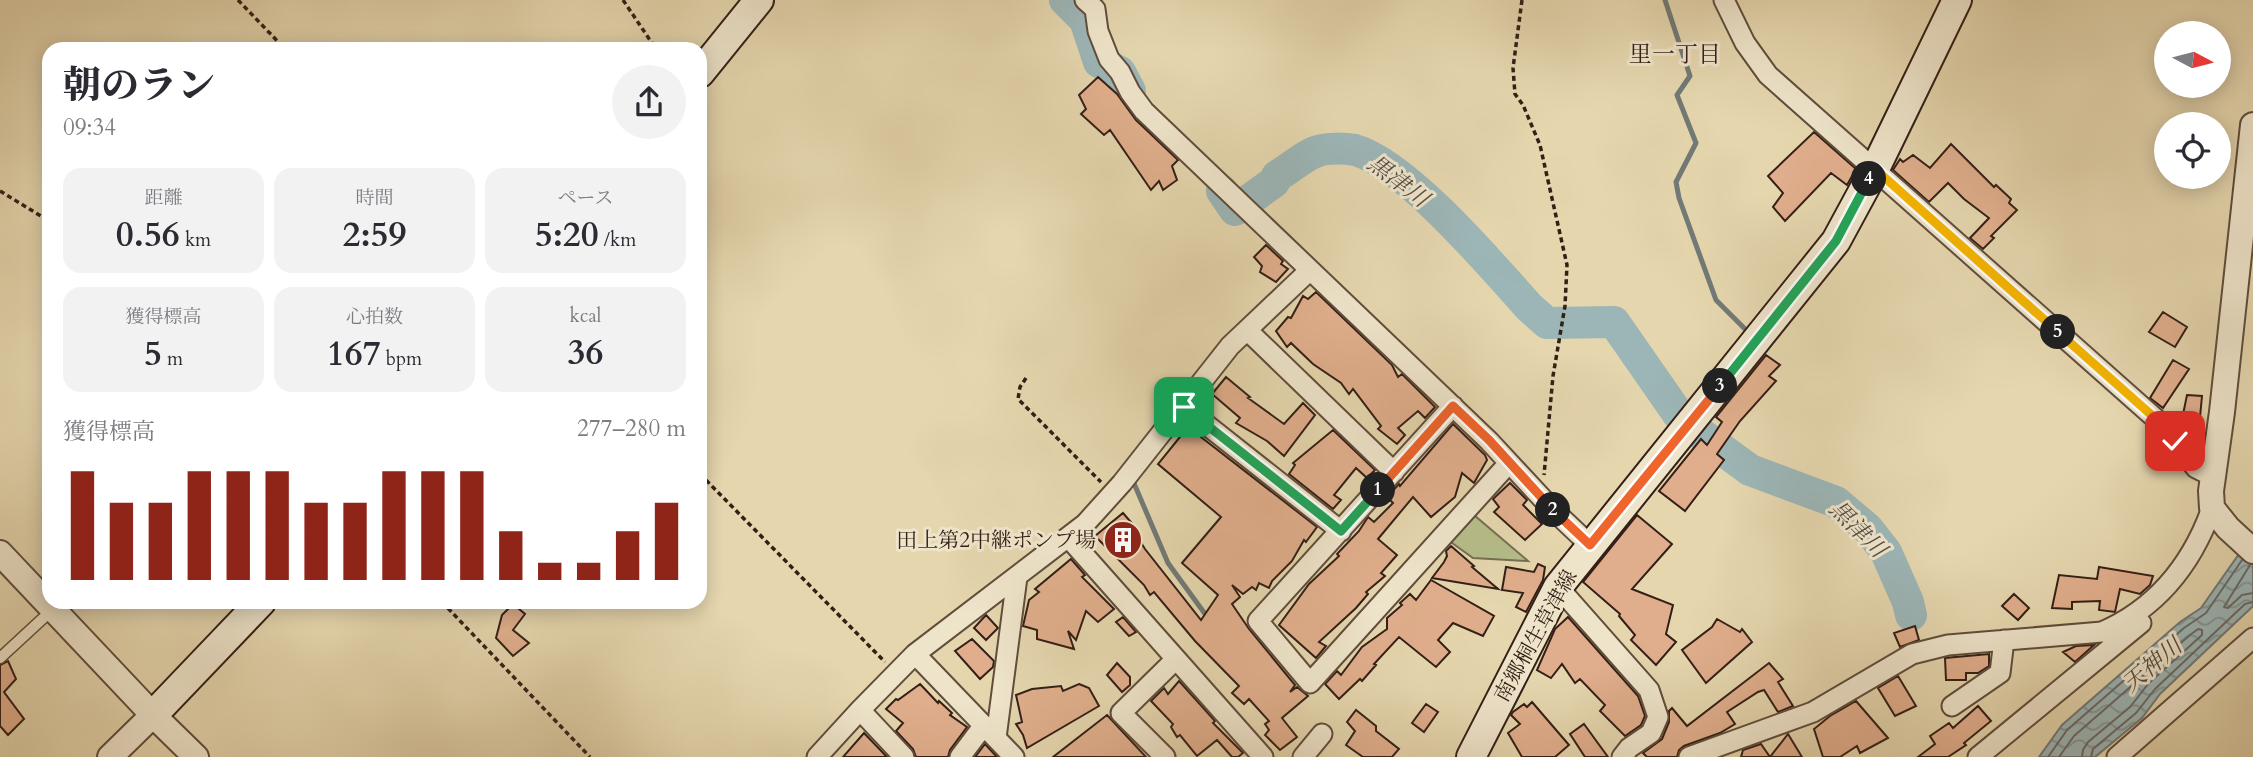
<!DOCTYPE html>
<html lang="ja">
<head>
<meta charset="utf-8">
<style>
	:root { --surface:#fff; --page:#f2f2f3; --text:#2b2b33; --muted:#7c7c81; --accent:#8f2418 }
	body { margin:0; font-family:Cardo,"Noto Serif JP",serif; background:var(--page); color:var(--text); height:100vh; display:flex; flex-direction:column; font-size:26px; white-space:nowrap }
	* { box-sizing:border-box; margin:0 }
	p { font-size:23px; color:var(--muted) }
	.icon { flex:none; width:38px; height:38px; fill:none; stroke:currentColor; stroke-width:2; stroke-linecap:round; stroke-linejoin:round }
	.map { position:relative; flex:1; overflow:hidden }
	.panel { position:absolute; left:42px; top:42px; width:665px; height:567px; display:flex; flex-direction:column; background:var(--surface); border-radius:21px; box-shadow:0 4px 18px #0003 }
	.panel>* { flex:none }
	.needle { width:46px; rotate:97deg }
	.tools { position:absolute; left:2154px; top:21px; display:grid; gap:14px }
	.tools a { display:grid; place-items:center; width:77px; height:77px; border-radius:50%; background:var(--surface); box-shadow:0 4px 18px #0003; font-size:35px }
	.pin { position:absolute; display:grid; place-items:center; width:60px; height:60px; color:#fff; margin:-30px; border-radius:14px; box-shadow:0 4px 10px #0006 }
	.km { position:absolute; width:35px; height:35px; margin:-18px; border-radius:50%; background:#222; color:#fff; font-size:19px; line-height:35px; text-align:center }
	.round { display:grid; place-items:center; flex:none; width:74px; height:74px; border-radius:37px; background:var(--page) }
	.summary { display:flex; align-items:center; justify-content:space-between; height:119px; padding:0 21px }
	h1 { font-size:38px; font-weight:800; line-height:52px }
	.stats { display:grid; grid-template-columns:repeat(3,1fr); gap:10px; height:119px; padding:7px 21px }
	.stats div { display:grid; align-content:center; border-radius:18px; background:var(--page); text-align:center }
	.stats b { font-size:35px; font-weight:800 }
	.stats small { font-size:19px; font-weight:400 }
	.stats p { font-size:19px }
	.chart { height:196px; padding:14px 21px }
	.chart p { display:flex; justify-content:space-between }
	.chart svg { width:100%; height:126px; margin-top:7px; stroke:var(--accent); stroke-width:6 }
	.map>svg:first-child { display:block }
</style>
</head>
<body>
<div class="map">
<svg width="2253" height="757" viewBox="0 0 2253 757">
	<defs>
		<pattern id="water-waves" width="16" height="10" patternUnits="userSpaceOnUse" patternTransform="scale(1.75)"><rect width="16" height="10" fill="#9cb6b7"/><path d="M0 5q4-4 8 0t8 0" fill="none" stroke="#809394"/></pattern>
	</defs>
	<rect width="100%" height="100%" fill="#e5d6ae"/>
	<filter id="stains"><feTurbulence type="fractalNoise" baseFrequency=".00286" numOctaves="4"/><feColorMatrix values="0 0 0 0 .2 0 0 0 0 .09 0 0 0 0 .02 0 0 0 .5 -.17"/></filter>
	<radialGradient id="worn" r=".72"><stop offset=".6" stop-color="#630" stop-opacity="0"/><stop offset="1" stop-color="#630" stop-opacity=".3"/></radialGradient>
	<path fill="#b5bd8a" stroke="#746e50" stroke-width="2" d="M1474,515L1528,561L1473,558L1448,540Z"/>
	<path fill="url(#water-waves)" stroke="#727a77" stroke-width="2" d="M2253,534V606L2160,694L2142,718L2095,757H2039L2062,725L2180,622L2201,608Z"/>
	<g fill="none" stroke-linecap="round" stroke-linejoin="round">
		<path stroke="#686a66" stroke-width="2" d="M2250,565L2224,607L2228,608L2242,595L2253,593
			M2048,757L2067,730L2184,628L2206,613L2242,560
			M2059,757L2074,736L2190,635L2198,629L2202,630V635L2149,683L2130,707L2088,742L2083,750L2082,757
			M2091,757L2093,749L2136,713L2155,689L2245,604L2253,602"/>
		<path stroke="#727a77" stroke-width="5" d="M1665,0L1690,76L1677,95L1696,143L1676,182L1679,198L1716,300L1745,329
			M1133,481L1168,563L1208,618"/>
		<path stroke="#9cb6b7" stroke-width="32" d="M1065,0L1085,20L1099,62L1120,72L1130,91
			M1222,191L1235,210L1274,182L1277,176C1290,169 1304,155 1318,151C1328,148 1345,148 1355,150C1407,165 1492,266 1529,307L1547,323L1614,322L1678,414
			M1701,434L1750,470L1836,502L1868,529L1886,552L1908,602L1911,615"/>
	</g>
	<path fill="#e0ae8c" stroke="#341f16" stroke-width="2" d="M1098,77L1117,94L1136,120L1178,160L1172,166L1177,180L1163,190L1159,181L1151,190L1110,130L1104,135L1081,114L1086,109L1079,95Z
		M1814,132L1856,169L1847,185L1831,173L1785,221L1773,207L1783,193L1768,176Z
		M1951,144L1994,187L1996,185L2011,199L2009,203L2017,210L1991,236L1994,238L1983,249L1970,238L1989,218L1964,199L1948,183L1929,202L1893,170L1900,159L1903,162L1913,155L1930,168Z
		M1266,245L1283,261L1281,264L1288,269L1276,282L1260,272L1262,266L1254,257Z
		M1316,292L1392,365L1398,377L1402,374L1435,407L1425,418L1418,411L1398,428L1405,435L1397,444L1378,429L1381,426L1353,389L1349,394L1341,383L1313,364L1291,343L1287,347L1276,331L1288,317L1291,318L1303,296L1308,299Z
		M2163,312L2187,327L2175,347L2149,332Z
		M1766,355L1780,365L1769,376L1776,381L1740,421L1717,454L1724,460L1685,511L1659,491L1701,439L1707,445L1722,422L1716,417Z
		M2173,360L2189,369L2163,408L2150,398Z
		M1226,377L1250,397L1248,398L1284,424L1303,403L1315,415L1284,456L1267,441L1236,423L1240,418L1212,394Z
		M2187,395L2202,396L2200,417H2196L2191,433H2183L2180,429Z
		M1453,424L1485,455L1487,460L1474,483L1462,473L1455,497L1431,517L1413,497L1378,539L1397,555L1381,573L1385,576L1366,592L1368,594L1356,608L1319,642L1326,646L1316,658L1279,625L1309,584L1339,556L1337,554L1359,531L1368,517L1374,522L1393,503L1387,497L1399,484L1400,486Z
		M1188,427L1317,527L1306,542L1304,540L1292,561L1272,581L1269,588L1259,583L1256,590L1252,587L1243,594L1232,585L1240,597L1232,604L1249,629L1295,685L1290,692L1297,687L1308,696L1282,718L1297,737L1280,750L1265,735L1269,730L1265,724L1269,721L1249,699L1244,704L1232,693L1239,686L1195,641L1154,592L1150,595L1144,585L1095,536L1123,513L1136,528L1133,530L1145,549L1201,620L1218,595L1182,563L1221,517L1158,464Z
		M1333,430L1375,470L1367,478L1356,468L1334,495L1341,500L1333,509L1289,474L1295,465L1293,463Z
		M1510,483L1527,500L1523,505L1542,524L1525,540L1494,512L1499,507L1493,499Z
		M1637,515L1672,544L1632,589L1673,605L1666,634L1676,642L1656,665L1631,640L1635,635L1619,616L1620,614L1583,582Z
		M1451,546L1474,566L1472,567L1498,589L1432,578L1444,562L1447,556L1446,551Z
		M1071,559L1085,575L1082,577L1114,609L1098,622L1086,611L1076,640L1068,631L1074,649L1037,639V630L1023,626L1029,600L1039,592L1035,589Z
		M1538,564L1545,567L1543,580L1526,612L1516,607L1523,593L1502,590L1506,567L1534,572Z
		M2099,567L2153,576L2150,585L2140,594L2120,589L2115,612L2099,610L2100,601L2072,602V609L2052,608L2059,575L2097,579Z
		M1431,580L1494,616L1483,636L1453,623L1438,640L1450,652L1436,667L1399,637L1374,664L1376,665L1362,681L1360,679L1339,699L1325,684L1337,671L1341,675L1362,647L1387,629V618L1402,605L1400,603L1410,594L1416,600Z
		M2014,594L2029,608L2018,620L2002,606Z
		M513,604L525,614L513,630L529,643L513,656L496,638L502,615Z
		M986,615L998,628L986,640L974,628Z
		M1123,617L1136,632L1129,636L1116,622Z
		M1568,617L1638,696L1645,716L1641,725L1625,736L1600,711L1605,705L1580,679L1575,683L1562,664L1551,678L1537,670L1555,629Z
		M1717,619L1740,632L1742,629L1752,642L1706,683L1682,650L1712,627Z
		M1915,626L1919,640L1900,647L1894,633Z
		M972,639L994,661L993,667L980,679L955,651Z
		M2094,645L2075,662L2063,652L2076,646Z
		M1989,654V666L1978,673H1966V680H1946L1945,658Z
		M8,661L16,679L4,692L24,719L8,735L0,726V665Z
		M1117,663L1130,677V685L1122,692L1107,675Z
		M1769,663L1783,679L1778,682L1793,706L1778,712L1764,690L1758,692L1727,712L1735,724L1720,733L1684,746L1679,750L1677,757H1647L1643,753L1662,739L1669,722V711L1672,708L1687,726Z
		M1898,676L1916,706L1895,716L1878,688Z
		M1179,681L1215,721L1213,723L1243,753L1238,757H1232L1217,740L1197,756L1180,735L1177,737L1171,727L1173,724L1151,701L1164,688L1168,694Z
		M920,684L938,703L939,701L952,713L950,715L967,727L950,750L948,757H916L913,749L896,731L903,723L886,709L896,699L898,700Z
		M1079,684L1089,688L1099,706L1027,748L1023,735L1016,724L1022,722L1016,695L1032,689L1061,686L1063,691Z
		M1856,701L1888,738L1860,753L1857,746L1840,757H1823L1814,729L1830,716Z
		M1532,702L1569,745L1555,757H1522L1508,733L1520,724L1511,715L1513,712L1524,704L1527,707Z
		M1426,704L1438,712L1424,732L1412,723Z
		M1978,706L1991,721L1964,743L1966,745L1948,757H1918L1935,744L1930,736L1949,723L1953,728Z
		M1356,710L1376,726V731L1399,749L1392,757H1363L1346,745L1355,731L1347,722Z
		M1107,715L1146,757H1053Z
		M1584,724L1608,757H1585L1570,734Z
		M864,733L887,757H843Z
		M1788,734L1802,757H1770Z
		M985,744L997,757H975Z
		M1761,744L1770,757H1741L1743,750Z"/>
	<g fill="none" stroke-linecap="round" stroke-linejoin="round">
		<defs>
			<path id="service" d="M0,658L52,610"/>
			<path id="minor" d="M1085,0L1095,9L1098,31L1109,59L1120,72L1130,92L1144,111L1489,441L1554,511L1590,545
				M1724,0L1745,43L1768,75L2156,419L2196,468L2212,476
				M1247,330L1394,472
				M1453,406L1258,621L1310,683L1509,463
				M1184,407L1341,531
				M1068,537L1263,757
				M1558,587L1649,690L1658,717L1651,733L1629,748L1622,757
				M915,654L1014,757
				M1952,706L2000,673L2004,640
				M860,710L904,757
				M996,738L1017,577
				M817,757L860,710L915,654L1085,524L1122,483L1230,346L1310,270
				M960,757L984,725
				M1165,757L1121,713L1176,659
				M1303,757L1322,734
				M1689,757L1813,712L1912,654L1948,645L2102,632C2157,608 2192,564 2212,508
				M1978,757L2141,623
				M2117,757L2253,638"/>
			<path id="tertiary" d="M2253,125L2222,412L2211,491L2212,508L2228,528L2253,551
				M0,553L153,715L196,757
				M110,757L153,715"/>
			<path id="secondary" d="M700,73L759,0
				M153,715L261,602
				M1471,757L1558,587L1836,241L1875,169L1957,0"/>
		</defs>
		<use href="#service" stroke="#604d3c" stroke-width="13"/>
		<use href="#minor" stroke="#604d3c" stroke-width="23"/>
		<use href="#tertiary" stroke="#604d3c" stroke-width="28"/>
		<use href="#secondary" stroke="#341f16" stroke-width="32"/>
		<path stroke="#341f16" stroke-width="3.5" stroke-dasharray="5 3.5" stroke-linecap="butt" d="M238,0L285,49
			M623,0L656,49
			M1522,0L1513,68L1515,94L1523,105L1540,145L1567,265L1565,306L1553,376L1544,475
			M0,191L49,221
			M1026,378L1020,387L1018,399L1101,482
			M700,474L885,662
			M442,602L590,757"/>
		<use href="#service" stroke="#eee4ca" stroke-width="10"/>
		<use href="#minor" stroke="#eee4ca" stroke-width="19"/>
		<use href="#tertiary" stroke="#eee4ca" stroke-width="24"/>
		<use href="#secondary" stroke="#eee4ca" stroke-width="28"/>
	</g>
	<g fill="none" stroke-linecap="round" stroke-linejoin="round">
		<defs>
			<path id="split-1" d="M1184,407L1341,531L1378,490"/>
			<path id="split-2" d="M1378,490L1453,406L1489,440L1553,510"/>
			<path id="split-3" d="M1553,510L1590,545L1720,386"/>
			<path id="split-4" d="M1720,386L1836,241L1869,179"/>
			<path id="split-5" d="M1869,179L1875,169L2058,332"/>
			<path id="split-6" d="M2058,332L2156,419L2175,441"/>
		</defs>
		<use href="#split-1" stroke="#fff" stroke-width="14"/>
		<use href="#split-2" stroke="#fff" stroke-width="14"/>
		<use href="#split-3" stroke="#fff" stroke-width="14"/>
		<use href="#split-4" stroke="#fff" stroke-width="14"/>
		<use href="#split-5" stroke="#fff" stroke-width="14"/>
		<use href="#split-6" stroke="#fff" stroke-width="14"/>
		<use href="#split-1" stroke="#22a559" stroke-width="9"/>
		<use href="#split-2" stroke="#f0652b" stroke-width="9"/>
		<use href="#split-3" stroke="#f0652b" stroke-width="9"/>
		<use href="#split-4" stroke="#22a559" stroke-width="9"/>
		<use href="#split-5" stroke="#f5b400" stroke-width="9"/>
		<use href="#split-6" stroke="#f5b400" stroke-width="9"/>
	</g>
	<defs>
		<symbol id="building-disc" viewBox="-11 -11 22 22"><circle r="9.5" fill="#8f2418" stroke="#eee4ca"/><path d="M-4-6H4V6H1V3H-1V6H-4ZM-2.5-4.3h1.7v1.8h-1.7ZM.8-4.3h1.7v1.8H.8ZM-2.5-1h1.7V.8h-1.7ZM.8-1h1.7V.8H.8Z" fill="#fff"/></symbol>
	</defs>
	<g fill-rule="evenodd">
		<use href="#building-disc" x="1101" y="518" width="44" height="44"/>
	</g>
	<g text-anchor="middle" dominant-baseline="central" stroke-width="6" stroke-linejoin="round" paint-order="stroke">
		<g font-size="21" fill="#341f16" stroke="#eee4ca" text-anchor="end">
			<text x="1096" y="540">田上第2中継ポンプ場</text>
		</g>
		<g font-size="21" fill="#341f16" stroke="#eee4ca">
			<text transform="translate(1536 636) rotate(-61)">南郷桐生草津線</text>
		</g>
		<g font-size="23" fill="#341f16" stroke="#eee4ca">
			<text x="1675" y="54">里一丁目</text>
		</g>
		<g font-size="23" font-style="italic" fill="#534c46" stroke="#eee4ca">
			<text transform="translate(1398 181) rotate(37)">黒津川</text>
			<text transform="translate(1858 529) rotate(45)">黒津川</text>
			<text transform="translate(2152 665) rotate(-40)">天神川</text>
		</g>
	</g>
	<rect width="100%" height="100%" filter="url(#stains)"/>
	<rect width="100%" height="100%" fill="url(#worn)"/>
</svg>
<div class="tools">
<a><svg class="needle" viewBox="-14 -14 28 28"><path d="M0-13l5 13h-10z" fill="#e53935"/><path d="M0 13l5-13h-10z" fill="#7c7c81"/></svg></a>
<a><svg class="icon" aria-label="locate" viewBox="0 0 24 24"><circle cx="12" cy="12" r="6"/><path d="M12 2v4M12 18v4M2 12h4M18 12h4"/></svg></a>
</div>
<div class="pin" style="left:1184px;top:407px;background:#1e9e55"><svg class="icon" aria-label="arrive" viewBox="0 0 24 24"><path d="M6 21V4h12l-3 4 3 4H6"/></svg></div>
<div class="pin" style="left:2175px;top:441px;background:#d93025"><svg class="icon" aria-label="check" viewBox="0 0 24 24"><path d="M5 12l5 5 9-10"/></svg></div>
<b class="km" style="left:1378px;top:490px">1</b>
<b class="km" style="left:1553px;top:510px">2</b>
<b class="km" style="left:1720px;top:386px">3</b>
<b class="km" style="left:1869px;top:179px">4</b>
<b class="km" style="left:2058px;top:332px">5</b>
<section class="panel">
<div class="summary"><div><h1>朝のラン</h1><p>09:34</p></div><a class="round"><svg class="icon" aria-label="share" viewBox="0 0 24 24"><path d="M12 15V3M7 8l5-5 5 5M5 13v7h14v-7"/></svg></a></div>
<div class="stats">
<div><p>距離</p><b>0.56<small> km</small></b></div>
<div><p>時間</p><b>2:59</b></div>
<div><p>ペース</p><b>5:20<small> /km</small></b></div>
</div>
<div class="stats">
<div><p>獲得標高</p><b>5<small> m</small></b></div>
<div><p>心拍数</p><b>167<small> bpm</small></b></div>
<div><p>kcal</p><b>36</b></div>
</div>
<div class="chart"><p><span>獲得標高</span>277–280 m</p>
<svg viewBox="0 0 160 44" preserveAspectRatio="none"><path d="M5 44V6M15 44V17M25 44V17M35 44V6M45 44V6M55 44V6M65 44V17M75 44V17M85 44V6M95 44V6M105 44V6M115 44V27M125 44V38M135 44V38M145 44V27M155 44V17"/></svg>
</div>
</section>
</div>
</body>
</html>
